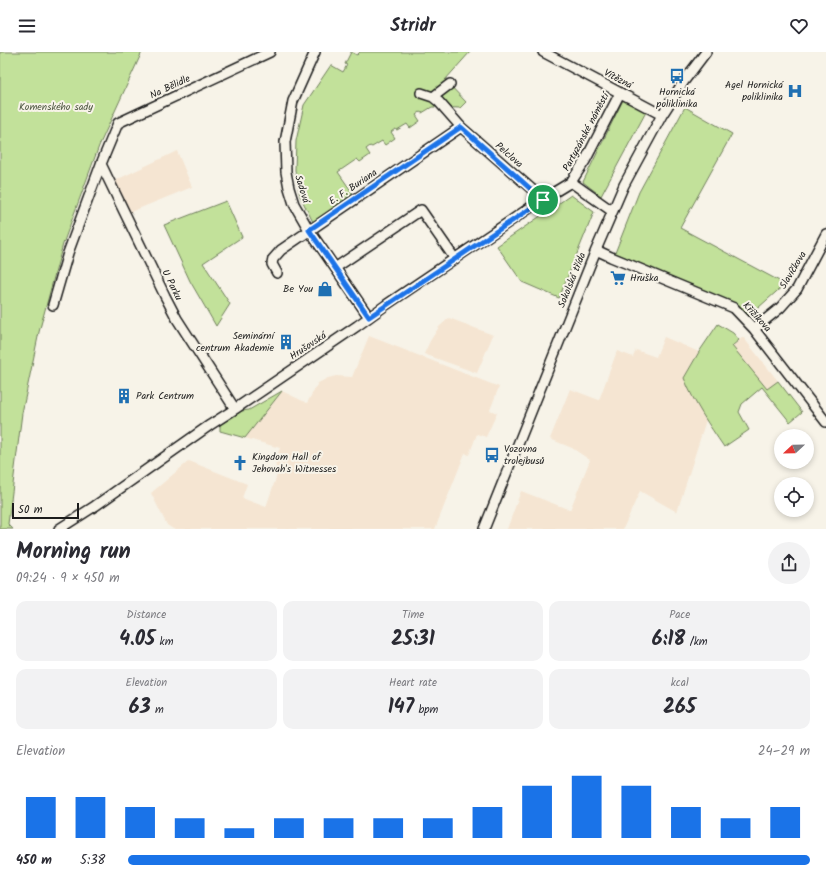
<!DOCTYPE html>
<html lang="en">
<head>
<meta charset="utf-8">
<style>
	:root { --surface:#fff; --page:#f2f2f3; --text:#2b2b33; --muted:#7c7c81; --accent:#1a73e8 }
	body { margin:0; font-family:Kalam,sans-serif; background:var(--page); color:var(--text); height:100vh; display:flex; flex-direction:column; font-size:15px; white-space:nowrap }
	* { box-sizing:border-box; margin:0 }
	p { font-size:13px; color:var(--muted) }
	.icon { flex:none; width:22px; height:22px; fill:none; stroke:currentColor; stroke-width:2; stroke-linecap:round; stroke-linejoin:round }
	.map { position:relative; height:477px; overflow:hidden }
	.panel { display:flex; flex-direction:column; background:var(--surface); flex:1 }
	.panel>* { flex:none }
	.needle { width:26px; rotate:248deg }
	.controls { position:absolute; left:774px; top:377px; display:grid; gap:8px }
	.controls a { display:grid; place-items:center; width:40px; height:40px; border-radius:50%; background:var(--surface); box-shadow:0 2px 6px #0003; font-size:20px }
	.scale { position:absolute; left:12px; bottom:10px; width:67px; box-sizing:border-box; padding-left:4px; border:2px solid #1c1c1c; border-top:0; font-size:11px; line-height:14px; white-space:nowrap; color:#1c1c1c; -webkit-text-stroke:3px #f7f3e8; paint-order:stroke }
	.pin { position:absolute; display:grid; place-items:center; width:34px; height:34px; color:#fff; margin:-17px; border:2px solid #fff; border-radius:50%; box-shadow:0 1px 4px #0007 }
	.round { display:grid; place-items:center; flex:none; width:42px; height:42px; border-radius:21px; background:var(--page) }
	.head { display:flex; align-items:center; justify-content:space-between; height:68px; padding:0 16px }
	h1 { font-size:22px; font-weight:700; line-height:30px }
	.stats { display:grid; grid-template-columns:repeat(3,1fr); gap:6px; height:68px; padding:4px 16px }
	.stats div { display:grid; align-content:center; border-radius:10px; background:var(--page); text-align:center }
	.stats b { font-size:20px; font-weight:700 }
	.stats small { font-size:11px; font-weight:400 }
	.stats p { font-size:11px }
	.chart { height:112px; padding:8px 16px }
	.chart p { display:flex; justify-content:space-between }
	.chart svg { width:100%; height:72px; margin-top:4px; stroke:var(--accent); stroke-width:6 }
	ul { padding:0 16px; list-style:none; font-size:13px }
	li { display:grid; grid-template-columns:64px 48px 1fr; align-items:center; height:30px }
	li i { height:10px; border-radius:5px; background:var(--accent) }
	header { display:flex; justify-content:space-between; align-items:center; height:52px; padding:0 16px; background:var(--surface); font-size:18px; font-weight:700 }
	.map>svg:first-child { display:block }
</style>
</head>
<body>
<header><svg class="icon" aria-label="menu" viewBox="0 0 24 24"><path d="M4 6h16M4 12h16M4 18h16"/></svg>Stridr<svg class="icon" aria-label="heart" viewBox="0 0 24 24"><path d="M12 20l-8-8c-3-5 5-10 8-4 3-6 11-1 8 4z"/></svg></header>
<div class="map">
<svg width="826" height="477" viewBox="0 0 826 477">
	<rect width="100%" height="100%" fill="#f7f3e8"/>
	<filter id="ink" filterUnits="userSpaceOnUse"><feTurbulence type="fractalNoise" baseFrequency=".025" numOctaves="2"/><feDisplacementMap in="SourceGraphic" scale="8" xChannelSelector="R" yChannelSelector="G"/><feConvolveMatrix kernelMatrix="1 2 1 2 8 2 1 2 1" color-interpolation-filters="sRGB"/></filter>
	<g filter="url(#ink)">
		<path fill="#f5e5d2" d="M177,99L192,135L128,161L114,129Z
			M449,266L493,283L477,321L424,302L430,289L439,275Z
			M369,284L499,335L490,358L497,361L486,385L477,382L469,403L465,401L435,477H173L167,473L151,441L189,409L247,432L242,446L266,455L277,423L275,408L280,396L245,386L282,339L307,351L318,331L328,326L336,324L352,325Z
			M664,285L699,300L684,326L690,339L706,368L677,460L640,439L623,477H507L521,439L570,458L590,408L572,396L550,387L570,337L599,348L617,299L633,305L636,298L656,305Z
			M743,285L778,329L767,338L732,294Z"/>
		<path fill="#c2e19a" stroke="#6f7e5b" d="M0,0H142L99,94L63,192L39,280L22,361L8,472L13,477H0Z
			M351,0L357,3L360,0H470L445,28L466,50L460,56L432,55L422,61L420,60L416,63L420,69L410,76L407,72L397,78L395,77L391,80L395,86L385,93L382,89L372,95L370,94L366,97L370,103L360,110L357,107L338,120L354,143L313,170L300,144L295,118L296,89L304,53L331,13L343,20L347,13L345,12Z
			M623,48L646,60L601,144L583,130Z
			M685,55L732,82L680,176L785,232L749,264L737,252L615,201L639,140Z
			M571,143L594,160L559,246L522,230L497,194Z
			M226,149L242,185L203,211L230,252L216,274L190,229L164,173Z
			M718,272L733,281L739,288L732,294L767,337L778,329L802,360L790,370L762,335L742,352L739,360L749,378L724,395C709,373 694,351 684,326L699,300Z
			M282,339L245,386L220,379V373L241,359L249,358Z"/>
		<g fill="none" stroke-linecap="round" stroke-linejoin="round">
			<defs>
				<path id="street" d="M315,0L293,49L285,90L286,120L289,136L294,152L309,178L369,265
					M543,0L662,63
					M421,41L433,45L439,50L461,75L543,147
					M433,45L450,32
					M101,112L165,244L177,267L235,357
					M571,130L612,159
					M596,198L611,205L734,256L754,277L826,370
					M335,216L421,158L455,207
					M277,221L272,212L273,207L281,198L461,75
					M53,253L68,201L101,112L118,71L270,0
					M754,277L780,256L797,237L826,182
					M59,477L95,454L210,373L235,357L357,274L386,253L543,147L571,130L585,109L620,41
					M484,477L596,198L624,133L662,63L684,29L706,0"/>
			</defs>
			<use href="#street" stroke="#1c1c1c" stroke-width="12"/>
			<use href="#street" stroke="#f7f3e8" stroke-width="9"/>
		</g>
	</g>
	<g fill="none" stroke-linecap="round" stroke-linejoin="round" filter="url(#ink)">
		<defs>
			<path id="route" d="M461,75L543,148L369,265L309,178Z"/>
		</defs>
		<use href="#route" stroke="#fff" stroke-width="8"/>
		<use href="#route" stroke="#1a73e8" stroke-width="5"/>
	</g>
	<defs>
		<symbol id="bus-bare" viewBox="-9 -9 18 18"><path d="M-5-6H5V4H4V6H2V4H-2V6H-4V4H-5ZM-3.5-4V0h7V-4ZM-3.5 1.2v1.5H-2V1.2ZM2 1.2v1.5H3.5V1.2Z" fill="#1f6fb2" stroke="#f7f3e8" stroke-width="2.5" paint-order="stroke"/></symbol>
		<symbol id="hospital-bare" viewBox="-9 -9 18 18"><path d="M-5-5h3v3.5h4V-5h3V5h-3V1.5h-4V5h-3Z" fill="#1f6fb2" stroke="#f7f3e8" stroke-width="2.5" paint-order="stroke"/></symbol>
		<symbol id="supermarket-bare" viewBox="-9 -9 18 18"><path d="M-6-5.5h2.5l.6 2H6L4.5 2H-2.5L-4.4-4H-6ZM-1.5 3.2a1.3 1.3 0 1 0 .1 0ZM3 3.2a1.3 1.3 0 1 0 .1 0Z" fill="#1f6fb2" stroke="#f7f3e8" stroke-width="2.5" paint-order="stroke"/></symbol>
		<symbol id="shop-bare" viewBox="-9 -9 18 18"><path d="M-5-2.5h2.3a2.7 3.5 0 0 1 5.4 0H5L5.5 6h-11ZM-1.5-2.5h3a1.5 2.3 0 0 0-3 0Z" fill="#1f6fb2" stroke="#f7f3e8" stroke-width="2.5" paint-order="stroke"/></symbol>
		<symbol id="building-bare" viewBox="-9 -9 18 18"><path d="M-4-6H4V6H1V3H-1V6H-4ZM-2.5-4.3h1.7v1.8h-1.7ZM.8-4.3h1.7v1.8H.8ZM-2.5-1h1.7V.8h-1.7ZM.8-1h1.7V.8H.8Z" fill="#1f6fb2" stroke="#f7f3e8" stroke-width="2.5" paint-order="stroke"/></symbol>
		<symbol id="church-bare" viewBox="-9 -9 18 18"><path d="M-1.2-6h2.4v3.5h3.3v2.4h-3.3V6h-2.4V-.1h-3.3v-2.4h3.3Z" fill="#1f6fb2" stroke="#f7f3e8" stroke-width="2.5" paint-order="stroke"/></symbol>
	</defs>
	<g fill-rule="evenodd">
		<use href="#bus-bare" x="666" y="13" width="22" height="22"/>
		<use href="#hospital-bare" x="784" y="28" width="22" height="22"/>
		<use href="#supermarket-bare" x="607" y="215" width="22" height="22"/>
		<use href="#shop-bare" x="314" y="226" width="22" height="22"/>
		<use href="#building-bare" x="275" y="279" width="22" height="22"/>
		<use href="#building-bare" x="113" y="333" width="22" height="22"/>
		<use href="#bus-bare" x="481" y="392" width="22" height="22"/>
		<use href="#church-bare" x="229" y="400" width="22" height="22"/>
	</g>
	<g text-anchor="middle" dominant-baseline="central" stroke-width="4" stroke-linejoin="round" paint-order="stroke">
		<g font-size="10" fill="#1c1c1c" stroke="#f7f3e8">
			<text transform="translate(618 27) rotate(28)">Vítězná</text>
			<text transform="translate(170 35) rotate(-25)">Na Bělidle</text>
			<text transform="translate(586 80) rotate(-62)">Partyzánské náměstí</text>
			<text transform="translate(509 103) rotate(41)">Pelclova</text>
			<text transform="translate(353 135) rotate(-34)">E. F. Buriana</text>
			<text transform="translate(302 137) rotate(73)">Sadová</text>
			<text transform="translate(793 218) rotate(-59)">Slavíčkova</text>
			<text transform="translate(572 228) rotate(-68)">Sokolská třída</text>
			<text transform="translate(172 233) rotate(64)">U Parku</text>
			<text transform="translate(757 265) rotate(48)">Křižíkova</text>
			<text transform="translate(308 294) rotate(-34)">Hrušovská</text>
		</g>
		<g font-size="10" fill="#1c1c1c" stroke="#f7f3e8" text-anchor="start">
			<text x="783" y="33" text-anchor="end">Agel Hornická<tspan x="783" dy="12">poliklinika</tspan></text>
			<text x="677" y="40" text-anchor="middle">Hornická<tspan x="677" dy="12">poliklinika</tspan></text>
			<text x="630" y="226">Hruška</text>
			<text x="313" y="237" text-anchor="end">Be You</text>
			<text x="274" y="284" text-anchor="end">Seminární<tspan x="274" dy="12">centrum Akademie</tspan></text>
			<text x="136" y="344">Park Centrum</text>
			<text x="504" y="397">Vozovna<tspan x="504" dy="12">trolejbusů</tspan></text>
			<text x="252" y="405">Kingdom Hall of<tspan x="252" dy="12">Jehovah's Witnesses</tspan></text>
		</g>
		<g font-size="10" fill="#4e5742" stroke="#f7f3e8">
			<text x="56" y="55">Komenského sady</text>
		</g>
	</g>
</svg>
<div class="controls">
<a><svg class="needle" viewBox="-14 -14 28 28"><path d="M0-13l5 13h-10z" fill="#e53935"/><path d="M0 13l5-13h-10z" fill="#7c7c81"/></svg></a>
<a><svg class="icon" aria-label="locate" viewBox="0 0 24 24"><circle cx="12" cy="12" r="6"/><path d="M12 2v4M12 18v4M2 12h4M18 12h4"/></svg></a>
</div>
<div class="scale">50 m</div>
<div class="pin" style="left:543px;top:148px;background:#1e9e55"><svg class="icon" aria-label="arrive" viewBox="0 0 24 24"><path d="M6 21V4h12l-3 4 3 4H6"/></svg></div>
</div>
<section class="panel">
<div class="head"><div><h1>Morning run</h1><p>09:24 · 9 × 450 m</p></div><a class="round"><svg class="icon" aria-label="share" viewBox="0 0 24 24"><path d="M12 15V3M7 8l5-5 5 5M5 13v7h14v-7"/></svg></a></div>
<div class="stats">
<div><p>Distance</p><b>4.05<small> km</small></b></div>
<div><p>Time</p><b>25:31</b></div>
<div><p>Pace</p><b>6:18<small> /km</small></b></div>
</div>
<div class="stats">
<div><p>Elevation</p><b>63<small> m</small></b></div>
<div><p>Heart rate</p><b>147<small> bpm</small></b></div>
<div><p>kcal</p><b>265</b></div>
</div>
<div class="chart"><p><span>Elevation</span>24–29 m</p>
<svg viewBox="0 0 160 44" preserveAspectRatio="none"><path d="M5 44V19M15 44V19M25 44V25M35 44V32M45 44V38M55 44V32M65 44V32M75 44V32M85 44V32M95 44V25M105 44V12M115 44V6M125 44V12M135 44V25M145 44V32M155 44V25"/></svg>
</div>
<ul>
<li><b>450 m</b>5:38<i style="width:100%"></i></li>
</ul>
</section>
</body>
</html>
